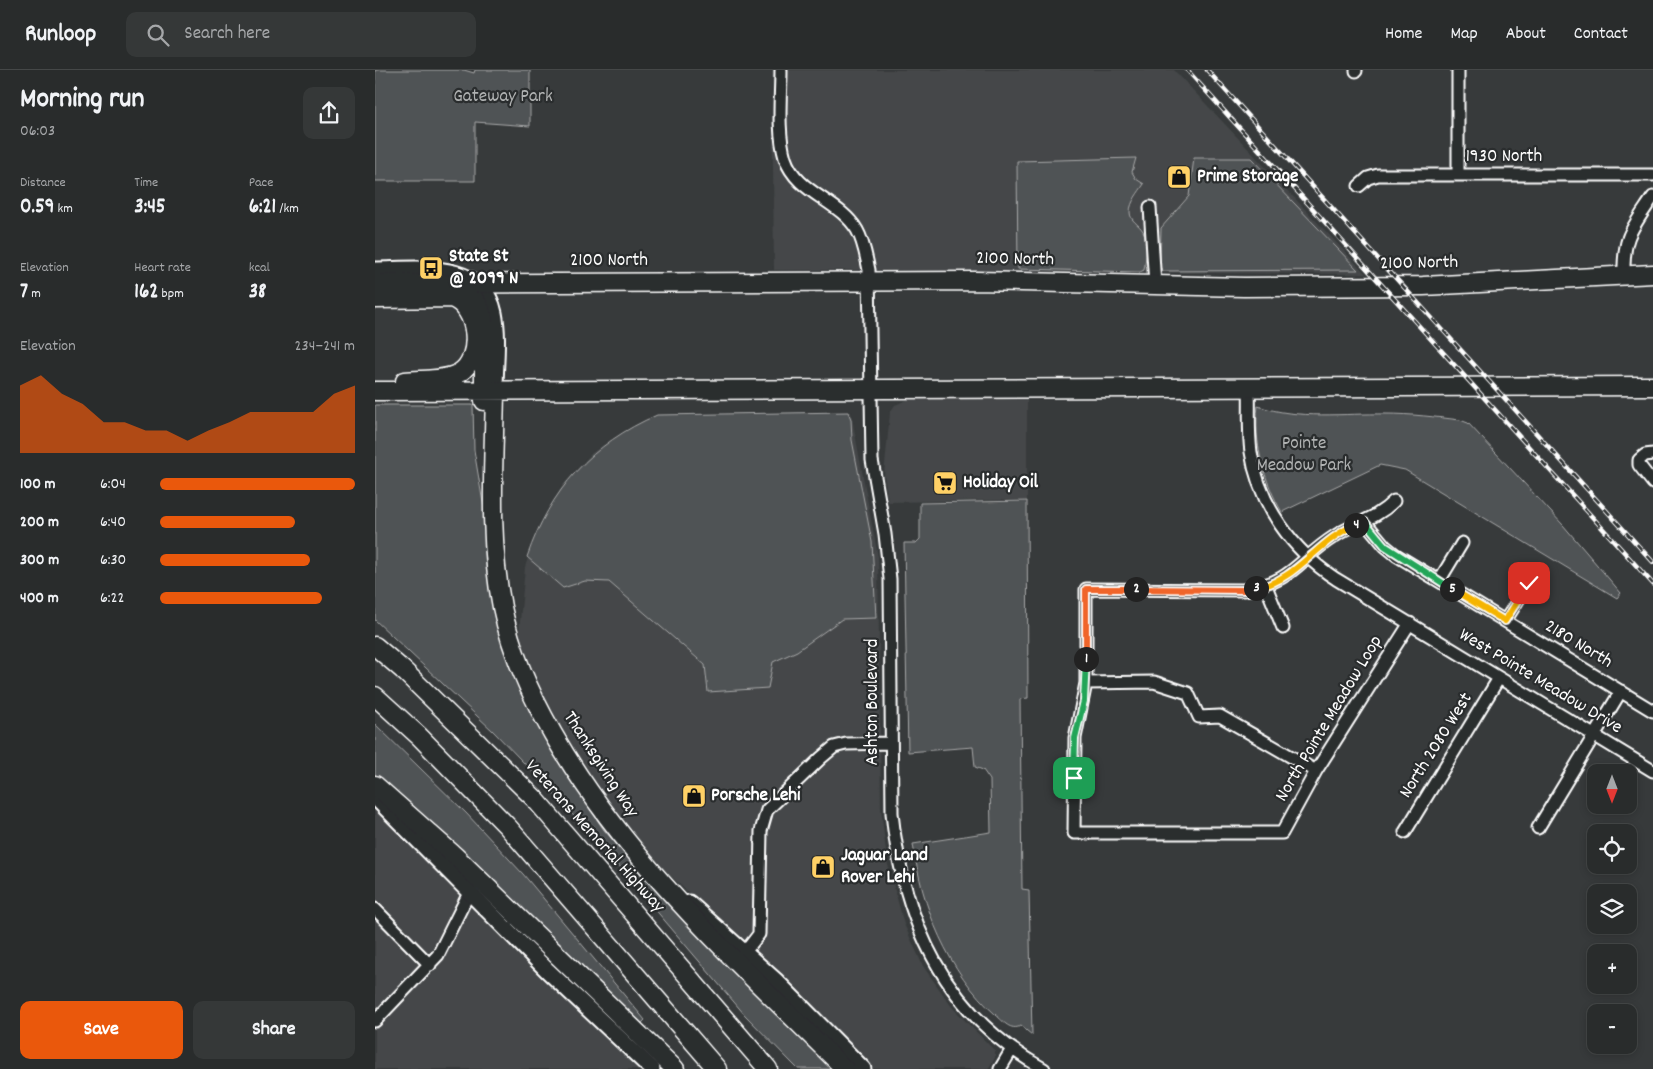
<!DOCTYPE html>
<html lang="en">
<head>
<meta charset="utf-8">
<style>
	:root { --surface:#292c2c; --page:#353838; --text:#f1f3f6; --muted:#a5a7a9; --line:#454848; --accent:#ea580c }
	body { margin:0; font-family:Dekko,sans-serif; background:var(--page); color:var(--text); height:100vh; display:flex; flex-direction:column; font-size:19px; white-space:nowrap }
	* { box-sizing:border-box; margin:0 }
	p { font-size:16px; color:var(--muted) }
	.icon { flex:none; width:28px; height:28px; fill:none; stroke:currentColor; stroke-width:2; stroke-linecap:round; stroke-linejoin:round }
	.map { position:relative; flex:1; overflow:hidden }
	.drawer { display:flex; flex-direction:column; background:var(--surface); width:375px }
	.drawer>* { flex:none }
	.needle { width:32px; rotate:180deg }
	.buttons { position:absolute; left:1212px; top:694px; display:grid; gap:10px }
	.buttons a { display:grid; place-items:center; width:50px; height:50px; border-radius:10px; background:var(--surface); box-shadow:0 2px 8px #0003,0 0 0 1px var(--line); font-size:25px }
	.pin { position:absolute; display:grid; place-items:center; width:42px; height:42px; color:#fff; margin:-21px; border-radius:10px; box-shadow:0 2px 8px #0006 }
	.km { position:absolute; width:25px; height:25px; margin:-12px; border-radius:50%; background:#222; color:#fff; font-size:14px; line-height:25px; text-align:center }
	.round { display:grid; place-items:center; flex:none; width:52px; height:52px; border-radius:10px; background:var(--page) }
	.summary { display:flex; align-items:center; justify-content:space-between; height:85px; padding:0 20px }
	h1 { font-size:28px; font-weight:700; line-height:38px }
	.stats { display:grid; grid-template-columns:repeat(3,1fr); gap:8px; height:85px; padding:5px 20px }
	.stats div { display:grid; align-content:center }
	.stats b { font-size:21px; font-weight:700 }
	.stats small { font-size:14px; font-weight:400 }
	.stats p { font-size:14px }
	.chart { height:140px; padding:10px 20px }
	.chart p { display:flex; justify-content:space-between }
	.chart svg { width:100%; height:90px; margin-top:5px; fill:var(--accent); opacity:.7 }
	.primary-button { display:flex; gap:10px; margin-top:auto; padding:10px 20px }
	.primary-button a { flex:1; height:58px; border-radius:10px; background:var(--accent); color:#fff; font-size:20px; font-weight:700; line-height:58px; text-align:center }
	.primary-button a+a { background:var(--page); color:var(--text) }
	ul { padding:0 20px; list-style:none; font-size:16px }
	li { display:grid; grid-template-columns:80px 60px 1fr; align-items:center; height:38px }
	li i { height:12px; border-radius:6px; background:var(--accent) }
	header { display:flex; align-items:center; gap:30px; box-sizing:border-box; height:70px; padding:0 25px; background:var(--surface); border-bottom:1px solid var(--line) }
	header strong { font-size:24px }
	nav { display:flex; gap:28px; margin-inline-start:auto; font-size:18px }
	.search { width:350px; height:45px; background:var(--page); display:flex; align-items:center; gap:12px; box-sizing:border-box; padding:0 18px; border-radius:10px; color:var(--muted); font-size:19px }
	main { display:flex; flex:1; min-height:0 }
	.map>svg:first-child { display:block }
</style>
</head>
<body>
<header>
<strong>Runloop</strong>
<div class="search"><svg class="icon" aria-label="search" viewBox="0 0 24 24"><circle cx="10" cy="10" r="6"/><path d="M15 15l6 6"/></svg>Search here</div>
<nav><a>Home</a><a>Map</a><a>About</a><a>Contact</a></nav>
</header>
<main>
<section class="drawer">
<div class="summary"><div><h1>Morning run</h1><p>06:03</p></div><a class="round"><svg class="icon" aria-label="share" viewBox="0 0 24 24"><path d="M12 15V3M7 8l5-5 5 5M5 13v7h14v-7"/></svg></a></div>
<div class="stats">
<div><p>Distance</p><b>0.59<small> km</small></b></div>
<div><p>Time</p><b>3:45</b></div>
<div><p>Pace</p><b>6:21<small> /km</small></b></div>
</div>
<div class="stats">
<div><p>Elevation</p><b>7<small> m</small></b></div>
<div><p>Heart rate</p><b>162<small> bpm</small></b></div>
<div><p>kcal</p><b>38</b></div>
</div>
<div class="chart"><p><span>Elevation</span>234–241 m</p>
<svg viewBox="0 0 160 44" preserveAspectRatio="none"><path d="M0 44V11L10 6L20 15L30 20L40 29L50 29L60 33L70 33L80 38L90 33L100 29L110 24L120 24L130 24L140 24L150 15L160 11V44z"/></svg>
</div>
<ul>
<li><b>100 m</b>6:04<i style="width:100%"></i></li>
<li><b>200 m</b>6:40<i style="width:69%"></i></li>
<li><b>300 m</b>6:30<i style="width:77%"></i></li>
<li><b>400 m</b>6:22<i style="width:83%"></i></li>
</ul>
<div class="primary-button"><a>Save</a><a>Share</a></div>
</section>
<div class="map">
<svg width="1278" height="999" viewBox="0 0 1278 999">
	<rect width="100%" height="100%" fill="#373a3b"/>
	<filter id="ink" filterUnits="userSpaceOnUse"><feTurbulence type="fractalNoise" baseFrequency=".02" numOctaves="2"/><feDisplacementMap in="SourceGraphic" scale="10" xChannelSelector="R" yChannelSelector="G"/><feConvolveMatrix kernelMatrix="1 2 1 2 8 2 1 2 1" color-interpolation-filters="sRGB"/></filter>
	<g filter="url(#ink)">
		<path fill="#444748" d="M397,0H799L991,204L399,200Z
			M652,328V430L513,432L509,405L515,342L520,335L534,329Z
			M476,342L503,487L506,738L512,791L529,854L548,896L577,937L620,981V988L613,999H498L418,919L289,800L259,767L233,735L179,652L143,573L150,497L164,455L188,415L217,383L234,371L282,345Z
			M0,740L81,822L269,999H0Z"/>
		<path fill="#505354" stroke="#a8a9aa" d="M0,0H89L99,3L100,0H155V56L100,52V111H0Z
			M761,88L757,102L761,109L769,114C764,122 755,132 755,142C755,151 764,154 768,161C773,170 771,190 769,200L765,202L643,199L642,91Z
			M819,88H876L983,200L788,201L785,197L786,158L814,126Z
			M0,335H98L99,380L109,439L114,507L122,556L134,590L183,691L229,760L296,837L463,999H423L418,994L370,945L267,824L268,822L177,722L118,661L0,550Z
			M883,336C923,350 970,343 1011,344C1036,344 1061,347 1085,350L1093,353L1188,455L1246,523L1242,528L1030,400L1005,395L907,442C889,412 878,371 883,336Z
			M473,342L476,349L477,370L497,472L501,548L467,549L422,581L398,592L393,618L333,622L330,595L234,512L210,511L188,518L152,487C175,420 217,373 282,345Z
			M652,431L653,628L645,629L647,819L654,820L657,965L646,956C635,961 629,952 621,945C572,901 547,837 538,774L616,762L615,710L608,700L600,697L598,677L533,682L529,473H541L545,469V433Z
			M0,654L91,743L148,804L270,950L265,955L0,705Z"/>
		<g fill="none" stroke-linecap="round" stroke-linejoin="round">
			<defs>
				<path id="minor" d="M406,0C406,27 402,61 410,88C421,123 464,130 482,160C489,172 491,187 494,200L497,390L510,464L515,509L517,743C528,852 570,945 669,999
					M981,0V1
					M1083,0V105
					M984,116L993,108L1003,105H1278
					M775,137L780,215
					M1249,206C1248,166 1256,160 1278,127
					M874,317C875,339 873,361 876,382C884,435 918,481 961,509L1278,701
					M1278,384L1270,385L1264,390V395L1278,413
					M1019,431C1000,450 981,452 960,466C922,490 919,512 869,520L711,519V613L700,668L699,763H907L941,701L1035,553
					M990,452L1010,476L1021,485L1278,641
					M1064,511L1087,473
					M891,516L908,558
					M1130,551L1154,513
					M711,613L779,612L813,623L824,647L845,646L941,701
					M1163,758L1246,621
					M1030,762L1124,608
					M0,839L55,895
					M370,882L384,864L386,761L392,740L446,688L459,677L471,674L516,673
					M0,951L63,885L94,823
					M625,999L637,979"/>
				<path id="major" d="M0,200C41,200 108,189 119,243C124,267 120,296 120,320
					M0,727L173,901L277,999
					M314,833L400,910L488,999"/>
				<path id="highway" d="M76,213C96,219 107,234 109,254V331
					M0,214L601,211L869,217L1048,216L1278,204
					M0,229L76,228C104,237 108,289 84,303C70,311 47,309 30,311
					M120,320C119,391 113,468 127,537C136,582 155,624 178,664C252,794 365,894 470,999
					M0,321L1278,316
					M0,576L28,600L160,729L393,999
					M0,626L44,666L133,757L342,999
					M0,715L80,786L300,999"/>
			</defs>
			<use href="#minor" stroke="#fff" stroke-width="15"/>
			<use href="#major" stroke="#fff" stroke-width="19"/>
			<use href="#highway" stroke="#fff" stroke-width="21"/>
			<use href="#minor" stroke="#2a2d2e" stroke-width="11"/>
			<use href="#major" stroke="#2a2d2e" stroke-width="15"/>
			<use href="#highway" stroke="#2a2d2e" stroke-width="18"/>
			<defs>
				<path id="rail" d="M812,0L1278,514
					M832,0L1278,492"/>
			</defs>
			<use href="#rail" stroke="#fff" stroke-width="4.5"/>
			<use href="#rail" stroke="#2a2d2e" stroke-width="2.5" stroke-dasharray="8" stroke-linecap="butt"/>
		</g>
	</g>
	<g fill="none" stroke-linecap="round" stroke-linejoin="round" filter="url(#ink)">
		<defs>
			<path id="split-1" d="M699,708L700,668L709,631L711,589"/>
			<path id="split-2" d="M711,589V519H761"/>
			<path id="split-3" d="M761,519L869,520L881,518"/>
			<path id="split-4" d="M881,518C922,511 943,469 981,455"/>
			<path id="split-5" d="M981,455L990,452L1010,476L1077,519"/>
			<path id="split-6" d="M1077,519L1130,551L1154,513"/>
		</defs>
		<use href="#split-1" stroke="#fff" stroke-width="10"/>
		<use href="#split-2" stroke="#fff" stroke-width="10"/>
		<use href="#split-3" stroke="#fff" stroke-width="10"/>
		<use href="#split-4" stroke="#fff" stroke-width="10"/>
		<use href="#split-5" stroke="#fff" stroke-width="10"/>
		<use href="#split-6" stroke="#fff" stroke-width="10"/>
		<use href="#split-1" stroke="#22a559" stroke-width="6"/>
		<use href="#split-2" stroke="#f0652b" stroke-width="6"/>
		<use href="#split-3" stroke="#f0652b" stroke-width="6"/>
		<use href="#split-4" stroke="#f5b400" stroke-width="6"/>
		<use href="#split-5" stroke="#22a559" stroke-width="6"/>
		<use href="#split-6" stroke="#f5b400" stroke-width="6"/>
	</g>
	<defs>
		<symbol id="shop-square" viewBox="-11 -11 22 22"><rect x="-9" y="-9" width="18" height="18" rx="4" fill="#ffd166" stroke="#2a2d2e"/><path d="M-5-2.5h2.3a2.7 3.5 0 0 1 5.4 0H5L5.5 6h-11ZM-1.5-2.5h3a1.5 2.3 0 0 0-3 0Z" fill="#111"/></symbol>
		<symbol id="bus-square" viewBox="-11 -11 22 22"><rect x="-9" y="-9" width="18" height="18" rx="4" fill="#ffd166" stroke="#2a2d2e"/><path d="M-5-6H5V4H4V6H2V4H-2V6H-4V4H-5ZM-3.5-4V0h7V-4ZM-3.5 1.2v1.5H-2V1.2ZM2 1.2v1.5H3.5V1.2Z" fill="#111"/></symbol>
		<symbol id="supermarket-square" viewBox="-11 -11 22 22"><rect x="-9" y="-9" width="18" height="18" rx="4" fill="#ffd166" stroke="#2a2d2e"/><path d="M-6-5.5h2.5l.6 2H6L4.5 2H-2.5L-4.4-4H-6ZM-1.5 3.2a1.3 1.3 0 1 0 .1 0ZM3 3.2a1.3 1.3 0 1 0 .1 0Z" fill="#111"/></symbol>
	</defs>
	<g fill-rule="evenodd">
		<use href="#shop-square" x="790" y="93" width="28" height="28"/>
		<use href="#bus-square" x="42" y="184" width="28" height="28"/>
		<use href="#supermarket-square" x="556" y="399" width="28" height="28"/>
		<use href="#shop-square" x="305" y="712" width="28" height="28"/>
		<use href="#shop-square" x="434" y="783" width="28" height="28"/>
	</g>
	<g text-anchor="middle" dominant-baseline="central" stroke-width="4.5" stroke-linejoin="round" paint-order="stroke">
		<g font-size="19" fill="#b0b2b2" stroke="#2a2d2e">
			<text x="128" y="27">Gateway Park</text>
			<text x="929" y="374">Pointe<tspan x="929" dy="22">Meadow Park</tspan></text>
		</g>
		<g font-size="19" fill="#fff" stroke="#2a2d2e">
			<text x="1129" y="87">1930 North</text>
			<text transform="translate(640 190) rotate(1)">2100 North</text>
			<text x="234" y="191">2100 North</text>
			<text transform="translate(1044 194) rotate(-1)">2100 North</text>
			<text transform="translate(1203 575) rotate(31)">2180 North</text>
			<text transform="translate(1165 612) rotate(31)">West Pointe Meadow Drive</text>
			<text transform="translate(498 632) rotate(-90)">Ashton Boulevard</text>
			<text transform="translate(955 649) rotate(-59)">North Pointe Meadow Loop</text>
			<text transform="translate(1062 676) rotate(-58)">North 2080 West</text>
			<text transform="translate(225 695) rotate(57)">Thanksgiving Way</text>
			<text transform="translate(219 767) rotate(48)">Veterans Memorial Highway</text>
		</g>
		<g font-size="19" font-weight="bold" fill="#fff" stroke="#2a2d2e" text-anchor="start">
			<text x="822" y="107">Prime Storage</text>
			<text x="74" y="187">State St<tspan x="74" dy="22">@ 2099 N</tspan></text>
			<text x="588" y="413">Holiday Oil</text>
			<text x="336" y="726">Porsche Lehi</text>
			<text x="466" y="786">Jaguar Land<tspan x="466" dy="22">Rover Lehi</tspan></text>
		</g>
	</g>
</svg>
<div class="buttons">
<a><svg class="needle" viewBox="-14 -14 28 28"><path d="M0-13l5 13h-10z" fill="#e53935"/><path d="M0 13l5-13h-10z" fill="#a5a7a9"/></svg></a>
<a><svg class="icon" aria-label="locate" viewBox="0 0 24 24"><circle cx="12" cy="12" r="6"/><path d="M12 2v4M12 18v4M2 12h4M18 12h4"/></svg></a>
<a><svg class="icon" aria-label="layers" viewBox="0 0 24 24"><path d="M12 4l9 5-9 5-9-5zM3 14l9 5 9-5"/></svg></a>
<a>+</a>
<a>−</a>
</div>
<div class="pin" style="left:699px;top:708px;background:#1e9e55"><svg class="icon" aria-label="arrive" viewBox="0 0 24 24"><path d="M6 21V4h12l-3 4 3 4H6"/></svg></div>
<div class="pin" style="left:1154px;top:513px;background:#d93025"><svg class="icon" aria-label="check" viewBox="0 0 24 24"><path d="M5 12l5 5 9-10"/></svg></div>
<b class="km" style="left:711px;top:589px">1</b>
<b class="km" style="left:761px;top:519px">2</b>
<b class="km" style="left:881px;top:518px">3</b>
<b class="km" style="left:981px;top:455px">4</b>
<b class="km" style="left:1077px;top:519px">5</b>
</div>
</main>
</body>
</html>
